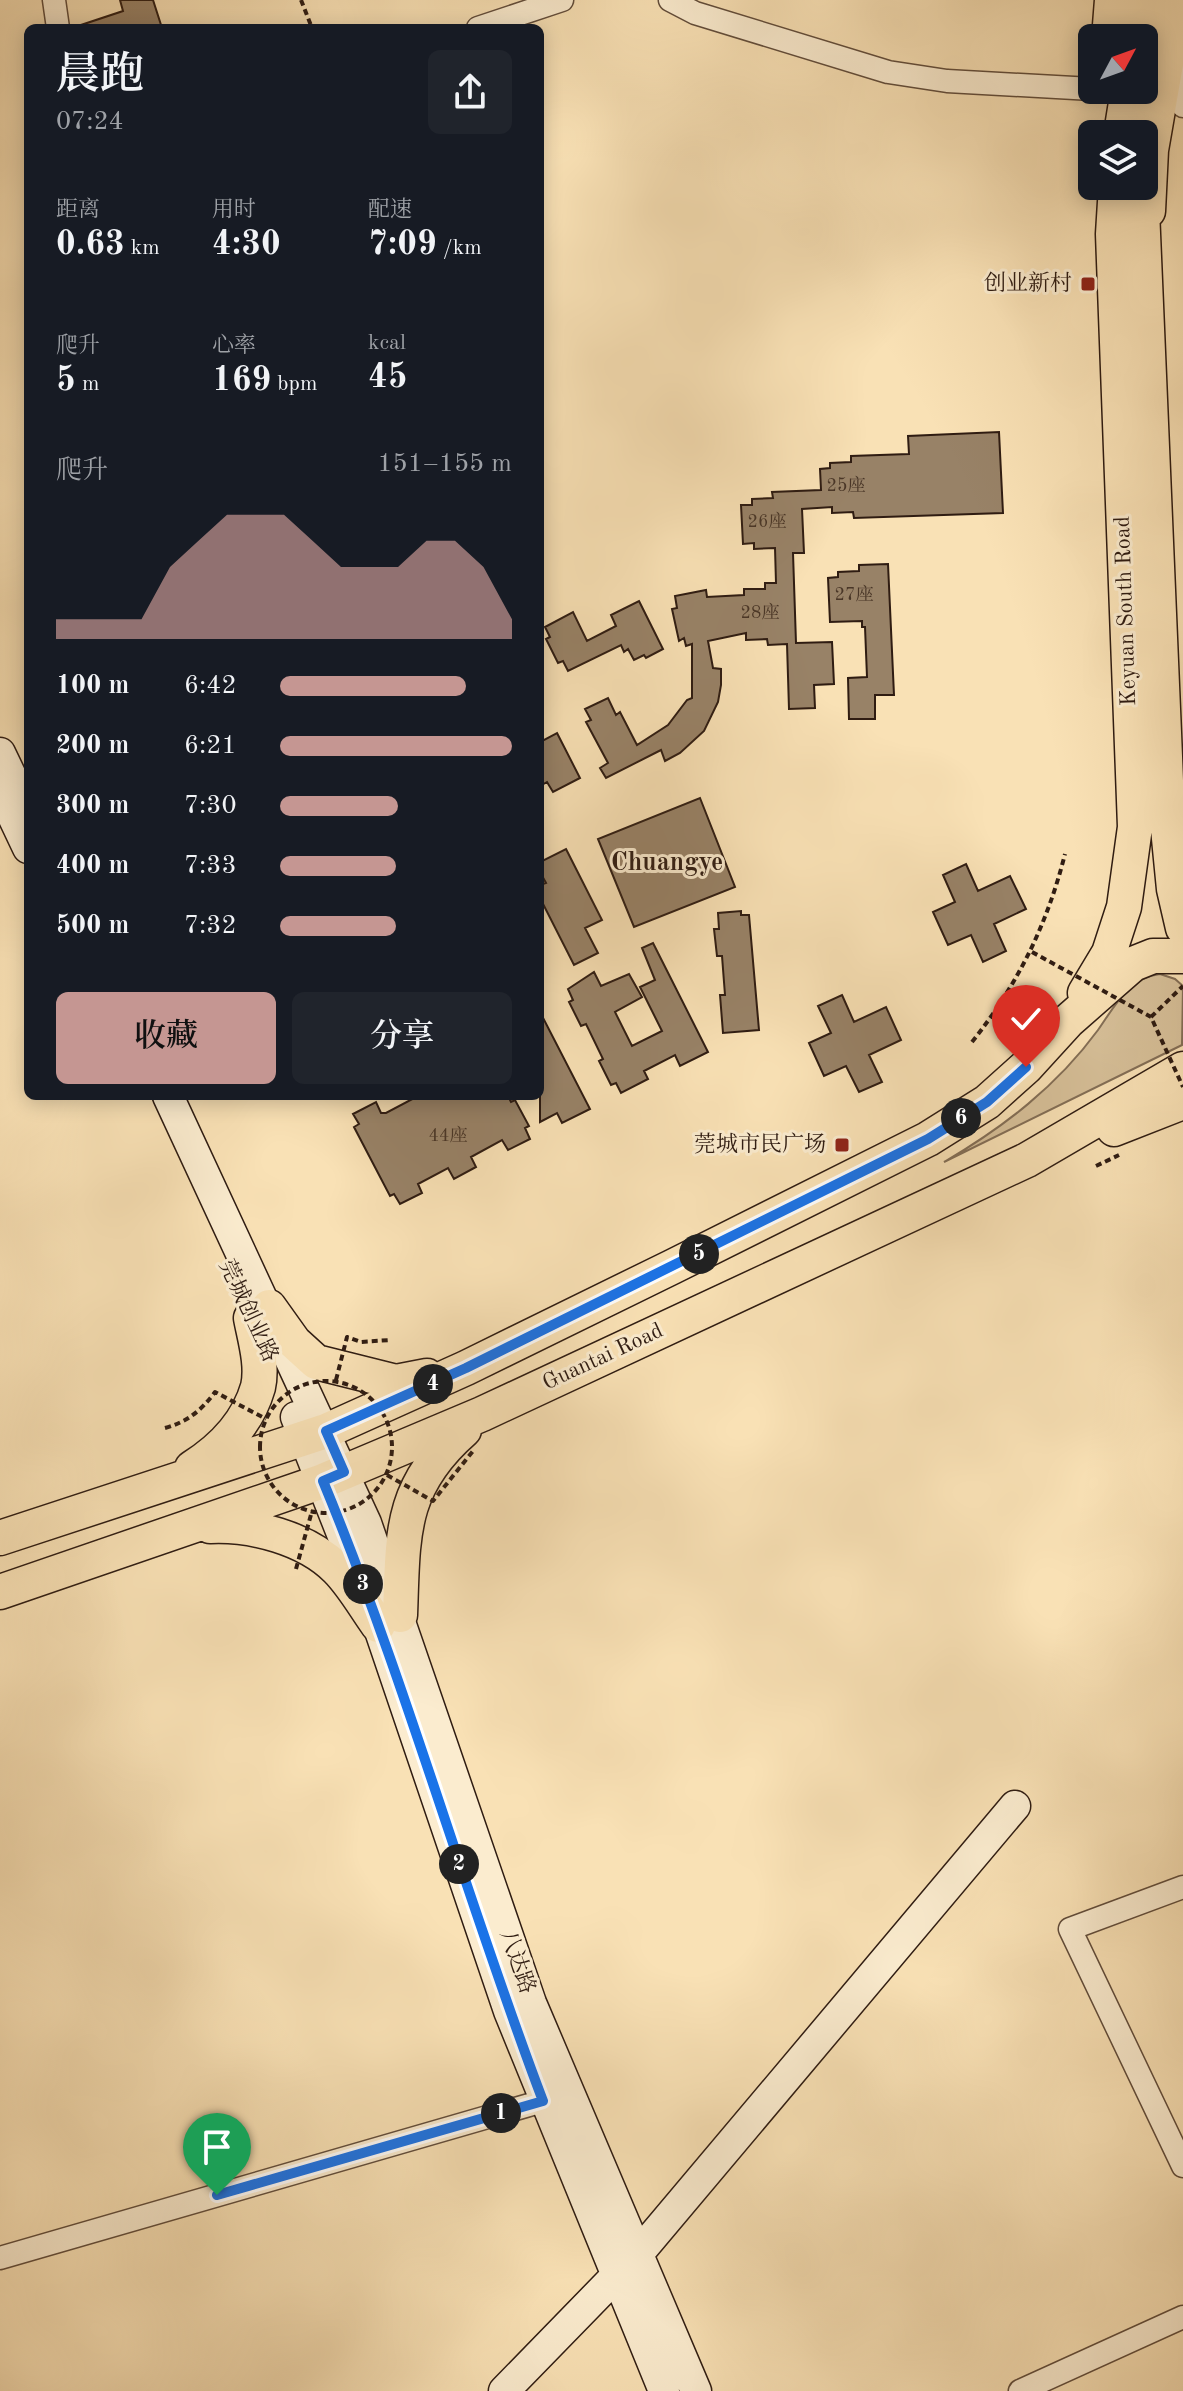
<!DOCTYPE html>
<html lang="zh">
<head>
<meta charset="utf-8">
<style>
	:root { --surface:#171b24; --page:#20242c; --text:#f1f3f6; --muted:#9ea1a6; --accent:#c59692 }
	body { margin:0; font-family:"Old Standard TT","Noto Serif SC",serif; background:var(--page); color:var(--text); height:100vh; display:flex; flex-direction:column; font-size:30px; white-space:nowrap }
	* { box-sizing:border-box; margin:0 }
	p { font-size:26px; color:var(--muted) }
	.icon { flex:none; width:44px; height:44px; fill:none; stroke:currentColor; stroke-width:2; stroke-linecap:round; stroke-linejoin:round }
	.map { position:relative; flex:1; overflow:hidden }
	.details { position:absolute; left:24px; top:24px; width:520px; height:1076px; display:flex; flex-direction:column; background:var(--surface); border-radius:12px; box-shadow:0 4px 20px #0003 }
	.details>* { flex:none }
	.needle { width:52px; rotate:49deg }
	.controls { position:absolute; left:1078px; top:24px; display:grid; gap:16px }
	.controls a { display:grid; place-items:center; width:80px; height:80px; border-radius:12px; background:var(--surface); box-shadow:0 4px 20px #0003; font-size:40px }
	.pin { position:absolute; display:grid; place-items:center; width:68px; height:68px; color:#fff; margin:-82px -34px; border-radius:50% 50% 50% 0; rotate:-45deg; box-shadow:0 0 8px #0007 }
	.pin .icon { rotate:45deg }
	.km { position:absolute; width:40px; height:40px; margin:-20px; border-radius:50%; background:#222; color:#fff; font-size:22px; line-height:40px; text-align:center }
	.round { display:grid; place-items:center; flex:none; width:84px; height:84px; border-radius:12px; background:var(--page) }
	.overview { display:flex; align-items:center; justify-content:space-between; height:136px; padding:0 32px }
	h1 { font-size:44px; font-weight:600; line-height:60px }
	.stats { display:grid; grid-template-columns:repeat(3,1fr); gap:12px; height:136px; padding:8px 32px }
	.stats div { display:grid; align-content:center }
	.stats b { font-size:34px; font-weight:600 }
	.stats small { font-size:22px; font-weight:400 }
	.stats p { font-size:22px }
	.chart { height:224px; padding:16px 32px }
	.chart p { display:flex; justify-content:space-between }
	.chart svg { width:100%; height:144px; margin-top:8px; fill:var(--accent); opacity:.7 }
	.primary-button { display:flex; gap:16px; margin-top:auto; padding:16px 32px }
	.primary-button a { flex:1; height:92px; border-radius:12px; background:var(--accent); color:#111; font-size:32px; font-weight:600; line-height:92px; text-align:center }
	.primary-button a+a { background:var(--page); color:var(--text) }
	ul { padding:0 32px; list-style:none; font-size:26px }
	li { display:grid; grid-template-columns:128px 96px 1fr; align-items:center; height:60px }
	li i { height:20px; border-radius:10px; background:var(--accent) }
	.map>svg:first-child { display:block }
</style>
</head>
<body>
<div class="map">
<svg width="1183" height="2391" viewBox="0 0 1183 2391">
	<rect width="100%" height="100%" fill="#f9e1b5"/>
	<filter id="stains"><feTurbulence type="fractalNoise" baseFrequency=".0025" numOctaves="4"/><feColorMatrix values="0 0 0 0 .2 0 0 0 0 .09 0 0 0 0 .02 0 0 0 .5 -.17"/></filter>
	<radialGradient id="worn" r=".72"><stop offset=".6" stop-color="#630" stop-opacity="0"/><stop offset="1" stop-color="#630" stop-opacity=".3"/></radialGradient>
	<path fill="#d7c099" stroke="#836e56" stroke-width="2" d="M1160,974L1175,979L1183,986L1182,1045L944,1162C1004,1127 1057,1086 1098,1030C1115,1006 1128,978 1160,974Z"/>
	<path fill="#988267" stroke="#2f1c12" stroke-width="2" d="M120,0H153L162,28H82L81,25L123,11Z
		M999,432L1003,513L854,518L853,512L832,513V507L802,509L804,553H793L796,643L832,642L834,684L814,685L815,708L789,709L787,644L768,645L767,639L746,640V633L708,641L713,668L721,669V685L718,702L704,731L680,753L665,761L661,750L606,778L600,768L608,763L586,722L591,720L585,709L608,698L616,715L620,712L637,745L668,725L687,700L692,698V644L686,646L684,638L679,641L672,609L677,608L675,596L706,590L707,597L744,595V589H765V583H776L775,548L754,549V543L743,544L741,505H752V499L773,498L772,492L821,490L820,469L830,468V463L851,462V456L909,454L908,436Z
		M888,564L894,695H875V719H849L848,678L867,677L865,627H862V621L830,622L828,578L838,577V572L859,571V565Z
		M639,601L663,649L646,658L644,655L634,660L628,649L624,652L621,645L568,671L563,661L558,663L546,639L550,637L545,627L573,612L587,641L616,626L611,615Z
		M557,733L580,778L553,792L547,782L540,786V742Z
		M700,798L735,887L634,927L598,839Z
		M566,849L602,920L585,928L598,953L574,965L540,898V885L546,883L540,872V862Z
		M966,864L978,891L1010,876L1026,909L994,924L1006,951L983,962L971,935L948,945L933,912L955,902L943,875Z
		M741,911V915H749L759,1030L723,1033L720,995H725L722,956H717L714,929H719L718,913Z
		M653,943L708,1052L680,1066L675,1055L644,1071L648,1079L621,1093L616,1083L611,1085L599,1061L603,1059L586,1024L581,1026L569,1002L573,1000L568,989L594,972L601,986L629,974L642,997L615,1012L632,1046L662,1031L640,987L655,980L642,948Z
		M842,995L854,1022L886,1007L901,1040L869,1055L882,1082L859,1092L846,1066L824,1076L809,1043L831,1033L818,1006Z
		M540,1012L590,1109L562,1123L557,1113L540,1122Z
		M418,1096H508L511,1102L515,1100L529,1126L525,1128L530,1139L508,1150L502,1140L471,1157L476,1167L454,1179L448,1168L418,1184L422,1193L400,1204L394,1194L390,1196L354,1127L359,1124L353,1114L376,1102L381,1113H386Z"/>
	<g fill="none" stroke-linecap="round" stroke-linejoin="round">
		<defs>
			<path id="street" d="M54,0L58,28
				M670,0L695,13L888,72L947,81L1092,89
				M478,28L562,0
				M1176,56L1183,106
				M1183,1887L1070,1929L1183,2166
				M0,2258L543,2101
				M1020,2391L1183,2317"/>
			<path id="secondary" d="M0,753L25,805
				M0,789L28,848
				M168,1096L366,1523L531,2003L696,2391
				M296,1417L378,1625L509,2011L664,2391
				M637,2255L1015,1806
				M504,2391L616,2276"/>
			<path id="primary" d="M1109,38L1112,0
				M1138,38L1144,0
				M1121,134L1128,90
				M1141,186L1168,828L1174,889L1183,928
				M1148,211L1151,150L1177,0
				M1085,993L1109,953L1124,907L1135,827L1113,234L1116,186
				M1114,1129L1183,1102
				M269,1307L294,1342L316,1362L396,1382L427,1376
				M192,1468C222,1449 248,1422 258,1387C263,1365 255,1339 251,1318
				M210,1526C252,1524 306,1538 337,1569C353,1585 365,1607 378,1625
				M0,1538L326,1431L466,1368L672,1267L928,1139L987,1102L1026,1067L1068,1021L1133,964L1153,956H1183
				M0,1592L323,1481L482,1414L1027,1160L1183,1069
				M400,1615C403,1535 399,1487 464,1430"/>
		</defs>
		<use href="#street" stroke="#624d3b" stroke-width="25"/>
		<use href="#secondary" stroke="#2f1c12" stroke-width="33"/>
		<use href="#primary" stroke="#2f1c12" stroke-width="37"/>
		<path stroke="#2f1c12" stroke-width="4" stroke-dasharray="6 4" stroke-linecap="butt" d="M301,0L312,28
			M1151,1017L1183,986
			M972,1042C1018,984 1047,925 1065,854
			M1096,1166L1119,1155"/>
		<use href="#street" stroke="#fbeccf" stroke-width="22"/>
		<use href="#secondary" stroke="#fbeccf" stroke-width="30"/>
		<use href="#primary" stroke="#f9e1b5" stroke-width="34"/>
		<path stroke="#2f1c12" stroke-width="4" stroke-dasharray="6 4" stroke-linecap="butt" d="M1032,952L1151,1017L1183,1087
			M336,1380L347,1337L361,1342L390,1340
			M260 1447a66 66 0 1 1 132 0a66 66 0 1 1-132 0Z
			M165,1428C187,1422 201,1411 215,1392L266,1419
			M387,1475L433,1501L473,1451
			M296,1569L312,1511"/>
	</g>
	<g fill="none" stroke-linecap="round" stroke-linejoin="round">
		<defs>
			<path id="route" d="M217,2195L543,2101C465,1896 407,1684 323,1481L344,1472L326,1431L466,1368L928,1139L987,1102L1026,1067"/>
		</defs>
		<use href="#route" stroke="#fff" stroke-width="16"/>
		<use href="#route" stroke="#1a73e8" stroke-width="10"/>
	</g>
	<g fill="#8f2418" stroke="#fbeccf" stroke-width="3">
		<rect x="1080" y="276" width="16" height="16" rx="4"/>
		<rect x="834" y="1137" width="16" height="16" rx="4"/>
	</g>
	<g text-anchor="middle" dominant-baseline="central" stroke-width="6" stroke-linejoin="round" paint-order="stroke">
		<g font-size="18" fill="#493627">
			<text x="846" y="486">25座</text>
			<text x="767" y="522">26座</text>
			<text x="854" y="595">27座</text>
			<text x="760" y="613">28座</text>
			<text x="448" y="1136">44座</text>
		</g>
		<g font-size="22" fill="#2f1c12" stroke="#fbeccf" text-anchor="end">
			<text x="1072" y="284">创业新村</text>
			<text x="826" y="1145">莞城市民广场</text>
		</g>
		<g font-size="22" fill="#2f1c12" stroke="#fbeccf">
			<text transform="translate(1126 611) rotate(-92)">Keyuan South Road</text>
			<text transform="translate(248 1311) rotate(65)">莞城创业路</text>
			<text transform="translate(603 1357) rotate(-25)">Guantai Road</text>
			<text transform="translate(517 1962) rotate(71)">八达路</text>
		</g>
		<g font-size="26" font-weight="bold" fill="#2f1c12" stroke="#fbeccf">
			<text x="667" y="863">Chuangye</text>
		</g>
	</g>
	<rect width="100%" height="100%" filter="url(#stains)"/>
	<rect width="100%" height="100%" fill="url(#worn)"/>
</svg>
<div class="controls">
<a><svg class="needle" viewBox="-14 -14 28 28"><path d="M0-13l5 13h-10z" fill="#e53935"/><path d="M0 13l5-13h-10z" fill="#9ea1a6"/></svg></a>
<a><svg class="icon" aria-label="layers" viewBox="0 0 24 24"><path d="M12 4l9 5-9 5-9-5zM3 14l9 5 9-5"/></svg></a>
</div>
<div class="pin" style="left:217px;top:2195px;background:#1e9e55"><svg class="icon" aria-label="arrive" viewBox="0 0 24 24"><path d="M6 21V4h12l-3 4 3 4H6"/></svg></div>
<div class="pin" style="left:1026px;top:1067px;background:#d93025"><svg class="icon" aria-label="check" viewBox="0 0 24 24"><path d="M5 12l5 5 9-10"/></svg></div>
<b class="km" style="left:501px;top:2113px">1</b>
<b class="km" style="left:459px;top:1864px">2</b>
<b class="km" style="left:363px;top:1584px">3</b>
<b class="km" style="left:433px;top:1384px">4</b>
<b class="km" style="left:699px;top:1254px">5</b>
<b class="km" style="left:961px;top:1118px">6</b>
<section class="details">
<div class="overview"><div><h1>晨跑</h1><p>07:24</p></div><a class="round"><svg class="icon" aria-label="share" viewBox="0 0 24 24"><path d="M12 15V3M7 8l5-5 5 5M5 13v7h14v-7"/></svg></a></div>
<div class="stats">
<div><p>距离</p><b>0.63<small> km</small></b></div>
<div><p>用时</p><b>4:30</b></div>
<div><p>配速</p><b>7:09<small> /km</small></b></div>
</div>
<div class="stats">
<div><p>爬升</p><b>5<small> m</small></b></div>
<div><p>心率</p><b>169<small> bpm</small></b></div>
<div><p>kcal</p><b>45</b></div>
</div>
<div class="chart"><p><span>爬升</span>151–155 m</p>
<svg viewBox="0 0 160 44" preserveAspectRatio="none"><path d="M0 44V38L10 38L20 38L30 38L40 22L50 14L60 6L70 6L80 6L90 14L100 22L110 22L120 22L130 14L140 14L150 22L160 38V44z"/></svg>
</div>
<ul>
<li><b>100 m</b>6:42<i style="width:80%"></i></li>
<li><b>200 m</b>6:21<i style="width:100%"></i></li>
<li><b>300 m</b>7:30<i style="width:51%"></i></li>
<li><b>400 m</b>7:33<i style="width:50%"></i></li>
<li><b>500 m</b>7:32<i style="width:50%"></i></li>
</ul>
<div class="primary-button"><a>收藏</a><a>分享</a></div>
</section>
</div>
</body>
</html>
